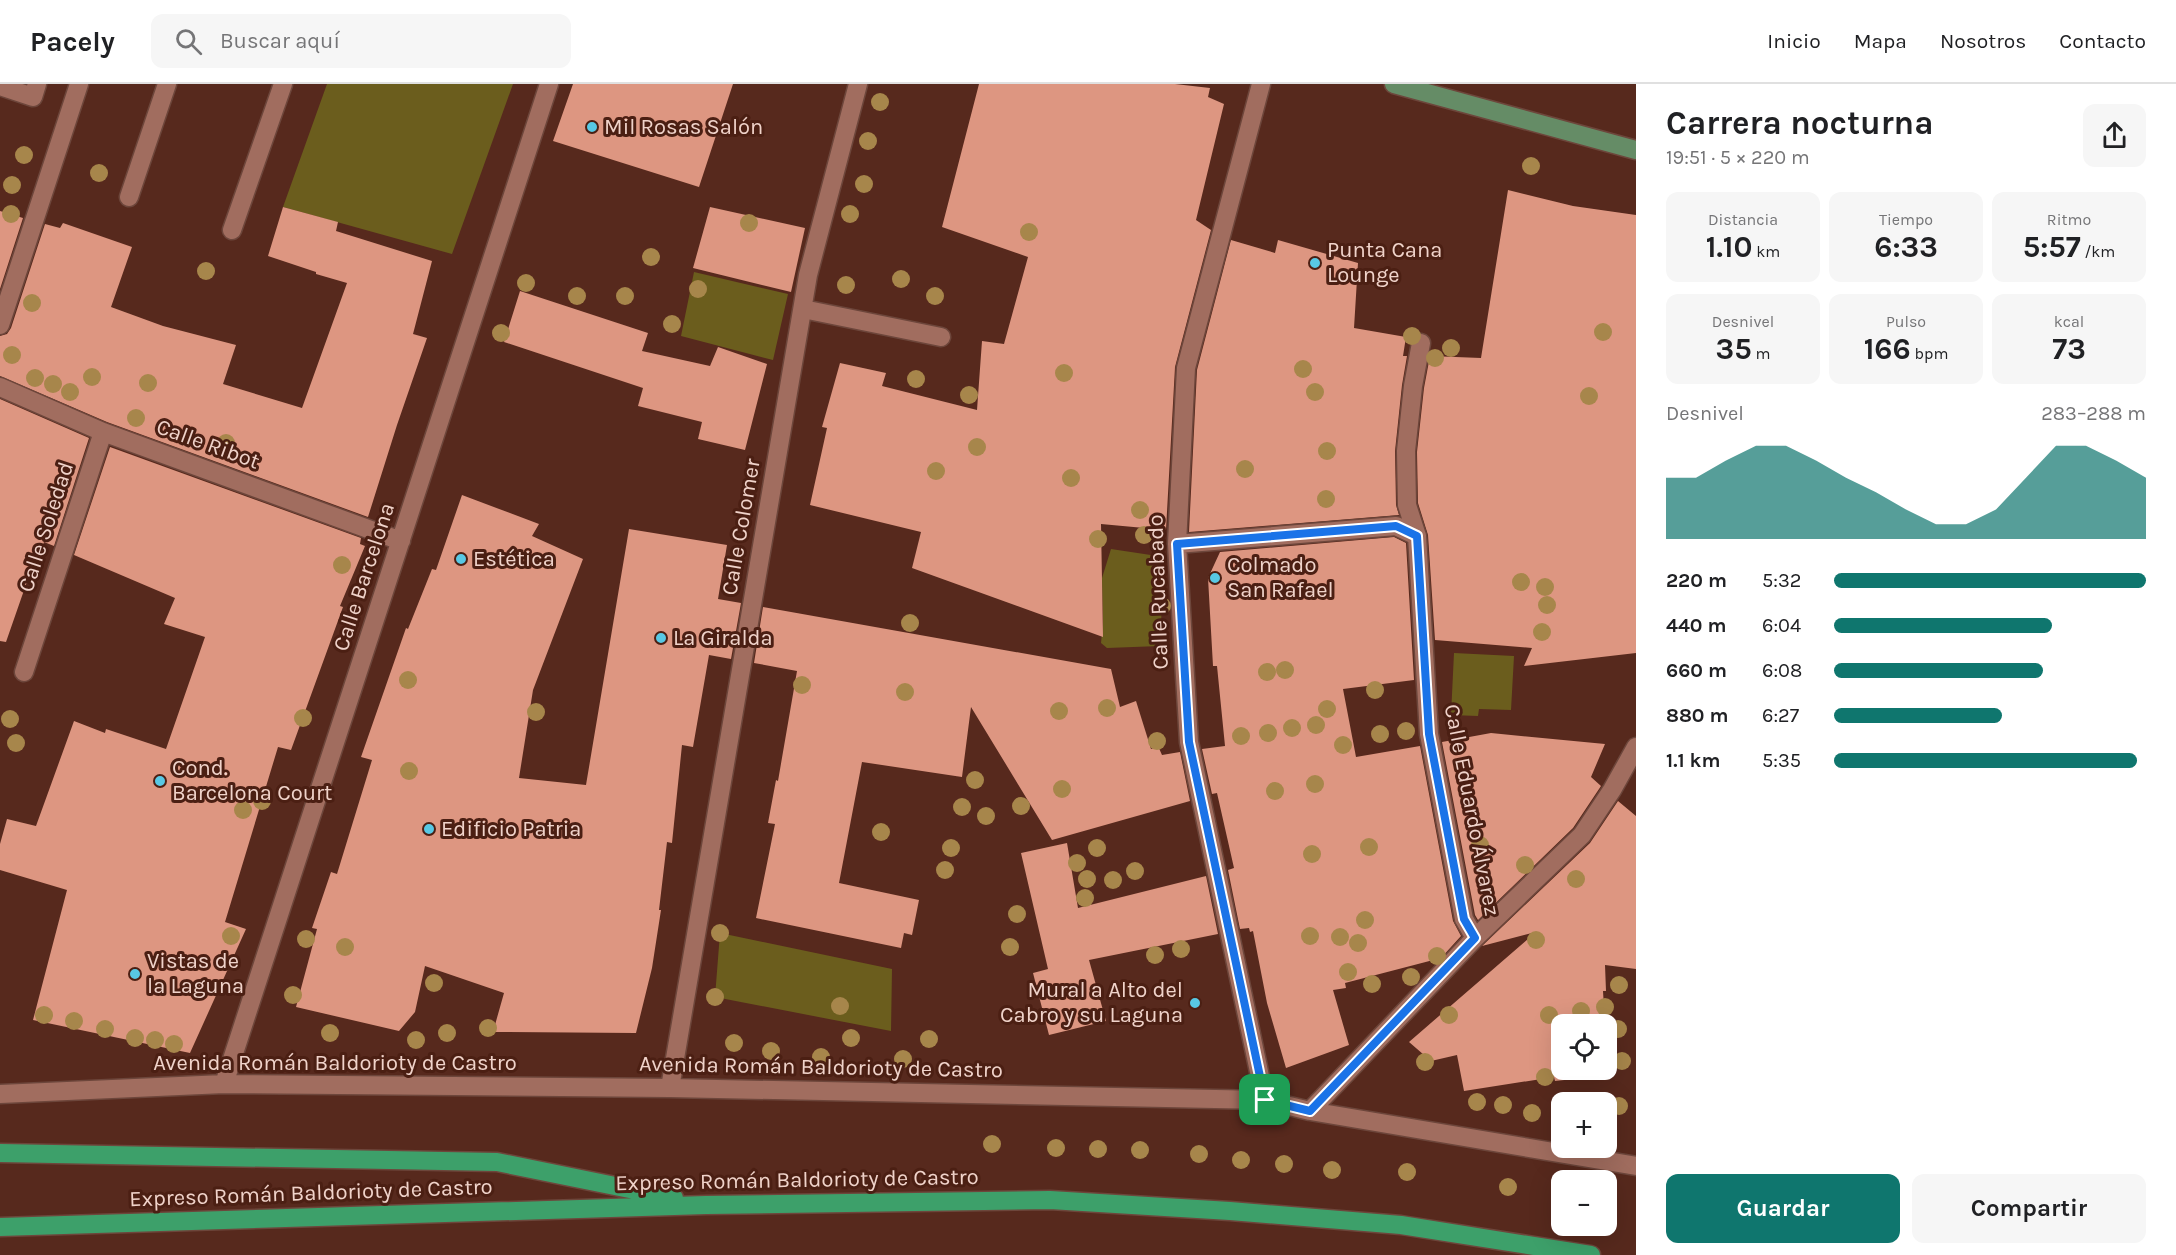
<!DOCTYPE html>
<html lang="es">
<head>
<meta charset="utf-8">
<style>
	:root { --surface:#fff; --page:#f6f6f6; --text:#202124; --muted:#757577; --line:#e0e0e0; --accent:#0f766e }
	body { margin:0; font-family:Karla,sans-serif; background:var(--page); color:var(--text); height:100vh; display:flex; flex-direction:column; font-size:22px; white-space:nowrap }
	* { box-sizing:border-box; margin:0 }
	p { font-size:20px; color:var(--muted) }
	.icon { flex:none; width:33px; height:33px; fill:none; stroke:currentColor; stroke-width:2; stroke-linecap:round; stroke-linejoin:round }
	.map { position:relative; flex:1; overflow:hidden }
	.side { display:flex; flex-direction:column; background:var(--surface); width:540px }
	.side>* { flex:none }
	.tools { position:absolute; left:1551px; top:930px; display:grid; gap:12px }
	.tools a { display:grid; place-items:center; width:66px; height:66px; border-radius:12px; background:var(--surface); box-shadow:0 6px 24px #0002; font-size:30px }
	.pin { position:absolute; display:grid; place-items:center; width:51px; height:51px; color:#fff; margin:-26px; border-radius:12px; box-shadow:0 3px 9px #0006 }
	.round { display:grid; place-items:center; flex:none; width:63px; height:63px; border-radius:12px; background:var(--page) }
	.overview { display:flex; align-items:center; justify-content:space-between; height:102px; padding:0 30px }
	h1 { font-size:33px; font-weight:700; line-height:45px }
	.metrics { display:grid; grid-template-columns:repeat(3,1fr); gap:9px; height:102px; padding:6px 30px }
	.metrics div { display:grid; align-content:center; border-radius:12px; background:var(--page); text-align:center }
	.metrics b { font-size:30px; font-weight:700 }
	.metrics small { font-size:16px; font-weight:400 }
	.metrics p { font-size:16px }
	.chart { height:168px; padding:12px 30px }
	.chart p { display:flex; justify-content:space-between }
	.chart svg { width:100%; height:108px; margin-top:6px; fill:var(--accent); opacity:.7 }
	.cta { display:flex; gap:12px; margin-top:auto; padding:12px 30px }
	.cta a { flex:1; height:69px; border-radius:12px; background:var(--accent); color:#fff; font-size:24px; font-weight:700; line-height:69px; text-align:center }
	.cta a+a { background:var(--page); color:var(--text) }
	ul { padding:0 30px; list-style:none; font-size:20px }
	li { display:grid; grid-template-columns:96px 72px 1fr; align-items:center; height:45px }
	li i { height:15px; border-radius:8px; background:var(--accent) }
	header { display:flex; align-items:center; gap:36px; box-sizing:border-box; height:84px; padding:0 30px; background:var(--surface); border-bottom:2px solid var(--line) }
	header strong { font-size:28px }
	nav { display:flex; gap:33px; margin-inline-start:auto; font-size:21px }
	.search { width:420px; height:54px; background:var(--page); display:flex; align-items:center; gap:15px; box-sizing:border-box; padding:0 21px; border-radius:12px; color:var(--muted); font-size:22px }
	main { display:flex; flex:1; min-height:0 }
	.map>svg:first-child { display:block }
</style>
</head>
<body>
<header>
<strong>Pacely</strong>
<div class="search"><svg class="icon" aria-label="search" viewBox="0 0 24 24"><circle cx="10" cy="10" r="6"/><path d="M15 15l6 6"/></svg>Buscar aquí</div>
<nav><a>Inicio</a><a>Mapa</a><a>Nosotros</a><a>Contacto</a></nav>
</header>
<main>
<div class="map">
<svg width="1636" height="1171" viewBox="0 0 1636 1171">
	<rect width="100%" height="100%" fill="#57291d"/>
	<path fill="#6b5d1d" d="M327,0H513L452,170L283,123Z
		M694,188L788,210L773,276L681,252Z
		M1111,465L1164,473L1160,562L1107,564L1101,559L1103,539L1102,494Z
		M1454,569L1514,572L1511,626L1479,625L1478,632L1451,631Z
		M720,849L892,885L891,947L715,913Z"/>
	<path fill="#dd9681" d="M573,0H733L699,103L553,57Z
		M979,0H1175L1210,4L1208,13L1224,20L1196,136L1211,146L1175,283L1166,446L1101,440L1103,553L912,484L921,448L810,421L827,344L822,343L840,279L886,289L882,302L977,326L982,257L1004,260L1028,173L942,143Z
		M1508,106L1573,122L1636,131V569L1524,582L1532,564L1435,556L1428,451L1418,419L1417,368L1424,304L1430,272L1481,274Z
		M283,123L338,138L336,147L432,177L413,250L427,254L397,341L368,433L107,338L0,292V252L7,250L11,244L45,140L60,144L63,139L132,163L111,223L163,242L236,261L223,300L302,324L347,199L316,190V188L268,172Z
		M710,123L805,144L791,208L693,184Z
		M0,127L23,134L0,205Z
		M1231,156L1275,169L1278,156L1358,179L1354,244L1406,253L1403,272H1407L1402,301L1395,367L1396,421L1399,431L1189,448L1197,286Z
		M520,207L648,249L642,267L710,282L718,263L767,280L745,366L698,355L702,338L638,322L643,304L504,258Z
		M0,315L89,354L54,462L44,458L33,490L30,489L6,558L0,557Z
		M110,363L361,454L360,460L365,462L340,522L343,523L291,666L278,663L225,838L246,845L190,969L33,936L67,806L0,786V760L7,735L36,742L74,637L105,649L106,645L166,665L205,553L164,540L175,514L74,471Z
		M462,411L539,440L532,452L583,475L533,606L519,694L586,701L629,445L727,461L718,515L741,519L731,575L709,571L693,663L682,661L672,759L667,758L659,826H661L652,884L636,949L493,948L504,909L425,882L415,928L399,947L296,923L317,845L312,844L331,788L337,790L372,676L361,673L406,544L408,545L432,485L436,486Z
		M1394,453L1406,459L1414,596L1343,605L1356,673L1420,662L1453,837L1461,852L1441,874L1345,899L1346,904L1333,906L1349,961L1286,984L1267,919L1253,847L1250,848L1249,844L1240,845L1228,786L1234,784L1217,709L1212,710L1202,665L1225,662L1217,582H1213L1208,494L1220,468Z
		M763,523L1111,585L1120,623L1136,617L1151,665L1158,662L1162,671L1180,668L1190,717L1052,756L971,623L962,693L862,678L839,799L919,816L912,851L904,849L901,864L756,834L775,740L768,739L776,696L778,697L797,587L754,579Z
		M1491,649L1605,660L1591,693L1601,702L1573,744L1478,836L1475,831L1442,658Z
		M1618,717L1636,732V885L1605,881L1606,907H1603L1605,940H1562V986H1606V953L1610,991L1555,997L1554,993L1464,1007L1457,971L1431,977L1409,958L1536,848L1482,862L1590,759Z
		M1067,759L1078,824L1206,792L1218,850L1089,876L1106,937L1049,951L1033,889L1048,885L1021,769Z"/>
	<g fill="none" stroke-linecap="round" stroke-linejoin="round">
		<defs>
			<path id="minor" d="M1261,0L1186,284L1177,460L1189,658L1265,1016
				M0,2L33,13L37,0
				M129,113L167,0
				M232,146L283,0
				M803,225L941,253
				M0,241L79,0
				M0,303L103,348L401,457
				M1417,452L1407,421L1406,367L1413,302L1421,259
				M1177,460L1396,442L1417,452L1429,650L1464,835L1475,854
				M24,588L103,348
				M224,1000L549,0
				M670,1004L808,191L858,0
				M0,1010L224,1000L670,1004L1265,1016L1310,1027L1636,1082
				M1310,1027L1475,854L1582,751L1612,706L1636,663"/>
			<path id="major" d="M1394,0L1636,66"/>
			<path id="highway" d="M0,1069L497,1078L674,1114
				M0,1143L706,1121L1050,1116L1230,1127L1401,1141L1591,1171"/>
		</defs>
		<use href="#minor" stroke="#6d463b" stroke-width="21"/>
		<use href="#major" stroke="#6d463b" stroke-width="21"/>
		<use href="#highway" stroke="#6d463b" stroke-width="21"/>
		<use href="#minor" stroke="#a16d5f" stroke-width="18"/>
		<use href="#major" stroke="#658c66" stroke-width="18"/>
		<use href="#highway" stroke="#3da06a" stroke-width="18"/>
	</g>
	<g fill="#a7864b">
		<circle cx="880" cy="18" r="9"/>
		<circle cx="868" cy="57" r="9"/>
		<circle cx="24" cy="71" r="9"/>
		<circle cx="1531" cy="82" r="9"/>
		<circle cx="99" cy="89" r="9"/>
		<circle cx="864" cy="100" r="9"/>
		<circle cx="12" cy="101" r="9"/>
		<circle cx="11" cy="130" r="9"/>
		<circle cx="850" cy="130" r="9"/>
		<circle cx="749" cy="139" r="9"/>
		<circle cx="1029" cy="148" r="9"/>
		<circle cx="651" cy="173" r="9"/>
		<circle cx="206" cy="187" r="9"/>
		<circle cx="901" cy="195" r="9"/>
		<circle cx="526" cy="199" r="9"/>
		<circle cx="846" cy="201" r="9"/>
		<circle cx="698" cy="205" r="9"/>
		<circle cx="577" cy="212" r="9"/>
		<circle cx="625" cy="212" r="9"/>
		<circle cx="935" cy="212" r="9"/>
		<circle cx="32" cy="219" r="9"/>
		<circle cx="672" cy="240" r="9"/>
		<circle cx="1603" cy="248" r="9"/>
		<circle cx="501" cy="249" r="9"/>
		<circle cx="1412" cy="252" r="9"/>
		<circle cx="1451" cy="264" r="9"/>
		<circle cx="12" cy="271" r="9"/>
		<circle cx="1435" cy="274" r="9"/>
		<circle cx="1303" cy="285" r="9"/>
		<circle cx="1064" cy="289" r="9"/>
		<circle cx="92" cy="293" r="9"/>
		<circle cx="35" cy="294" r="9"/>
		<circle cx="916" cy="295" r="9"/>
		<circle cx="148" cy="299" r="9"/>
		<circle cx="53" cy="300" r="9"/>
		<circle cx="70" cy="308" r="9"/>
		<circle cx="1315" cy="308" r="9"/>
		<circle cx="969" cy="311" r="9"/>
		<circle cx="1589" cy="312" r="9"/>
		<circle cx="136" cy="334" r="9"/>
		<circle cx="226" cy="359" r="9"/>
		<circle cx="977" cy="363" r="9"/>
		<circle cx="1327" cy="367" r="9"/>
		<circle cx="1245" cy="385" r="9"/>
		<circle cx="936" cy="387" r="9"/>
		<circle cx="1071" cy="394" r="9"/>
		<circle cx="1326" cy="415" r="9"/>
		<circle cx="1140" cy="426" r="9"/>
		<circle cx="1144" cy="451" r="9"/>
		<circle cx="1098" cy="455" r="9"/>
		<circle cx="342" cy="481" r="9"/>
		<circle cx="1521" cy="498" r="9"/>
		<circle cx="1545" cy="503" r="9"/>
		<circle cx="1547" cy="521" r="9"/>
		<circle cx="1162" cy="522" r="9"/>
		<circle cx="910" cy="539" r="9"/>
		<circle cx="1542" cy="548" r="9"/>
		<circle cx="1285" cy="586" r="9"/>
		<circle cx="1267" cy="588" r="9"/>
		<circle cx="408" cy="596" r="9"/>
		<circle cx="802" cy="601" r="9"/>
		<circle cx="1375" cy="606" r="9"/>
		<circle cx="905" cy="608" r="9"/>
		<circle cx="1107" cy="624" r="9"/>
		<circle cx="1327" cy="625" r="9"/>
		<circle cx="1059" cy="627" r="9"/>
		<circle cx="536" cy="628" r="9"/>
		<circle cx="303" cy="634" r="9"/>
		<circle cx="10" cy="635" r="9"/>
		<circle cx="1316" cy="641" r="9"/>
		<circle cx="1292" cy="644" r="9"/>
		<circle cx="1406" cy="647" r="9"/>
		<circle cx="1268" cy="649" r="9"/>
		<circle cx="1380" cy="650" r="9"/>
		<circle cx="1241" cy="652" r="9"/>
		<circle cx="1157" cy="657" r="9"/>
		<circle cx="16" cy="659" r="9"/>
		<circle cx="1343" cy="661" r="9"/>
		<circle cx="409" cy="687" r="9"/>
		<circle cx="975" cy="696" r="9"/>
		<circle cx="1315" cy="700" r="9"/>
		<circle cx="1062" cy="705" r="9"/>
		<circle cx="1275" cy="707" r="9"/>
		<circle cx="262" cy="717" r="9"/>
		<circle cx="1021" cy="722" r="9"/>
		<circle cx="962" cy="723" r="9"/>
		<circle cx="243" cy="726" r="9"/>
		<circle cx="986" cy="732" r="9"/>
		<circle cx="881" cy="748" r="9"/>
		<circle cx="1480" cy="761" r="9"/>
		<circle cx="1369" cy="763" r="9"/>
		<circle cx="951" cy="764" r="9"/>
		<circle cx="1097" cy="764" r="9"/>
		<circle cx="1312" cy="770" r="9"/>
		<circle cx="1077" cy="779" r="9"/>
		<circle cx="1525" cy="781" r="9"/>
		<circle cx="945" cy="786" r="9"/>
		<circle cx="1135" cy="787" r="9"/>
		<circle cx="1087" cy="795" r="9"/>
		<circle cx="1576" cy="795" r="9"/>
		<circle cx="1113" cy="796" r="9"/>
		<circle cx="1085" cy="814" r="9"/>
		<circle cx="1017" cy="830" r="9"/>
		<circle cx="1365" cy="836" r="9"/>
		<circle cx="720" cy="849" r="9"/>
		<circle cx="231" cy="852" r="9"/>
		<circle cx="1310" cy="852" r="9"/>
		<circle cx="1340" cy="853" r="9"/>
		<circle cx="306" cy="855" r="9"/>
		<circle cx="1536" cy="856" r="9"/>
		<circle cx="1358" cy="859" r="9"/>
		<circle cx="345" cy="863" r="9"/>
		<circle cx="1010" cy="863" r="9"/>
		<circle cx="1181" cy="865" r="9"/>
		<circle cx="1155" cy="871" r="9"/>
		<circle cx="1437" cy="872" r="9"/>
		<circle cx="1348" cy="888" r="9"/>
		<circle cx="1411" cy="893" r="9"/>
		<circle cx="434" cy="899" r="9"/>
		<circle cx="1372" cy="900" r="9"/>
		<circle cx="1619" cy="901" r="9"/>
		<circle cx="293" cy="911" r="9"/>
		<circle cx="715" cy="913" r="9"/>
		<circle cx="840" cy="922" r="9"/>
		<circle cx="1605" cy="923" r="9"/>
		<circle cx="1581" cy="927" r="9"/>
		<circle cx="44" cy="931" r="9"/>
		<circle cx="1449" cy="931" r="9"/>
		<circle cx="1549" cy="931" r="9"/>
		<circle cx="74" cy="937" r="9"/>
		<circle cx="488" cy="944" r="9"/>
		<circle cx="105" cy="945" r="9"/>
		<circle cx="1618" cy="945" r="9"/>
		<circle cx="330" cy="949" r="9"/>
		<circle cx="447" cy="949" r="9"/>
		<circle cx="135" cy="954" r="9"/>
		<circle cx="851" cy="954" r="9"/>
		<circle cx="929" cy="955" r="9"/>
		<circle cx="155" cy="956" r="9"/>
		<circle cx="416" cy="956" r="9"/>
		<circle cx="734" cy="959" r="9"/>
		<circle cx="174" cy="960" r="9"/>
		<circle cx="771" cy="967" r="9"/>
		<circle cx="821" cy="973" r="9"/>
		<circle cx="903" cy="975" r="9"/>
		<circle cx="1622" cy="977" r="9"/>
		<circle cx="1425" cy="978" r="9"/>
		<circle cx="1545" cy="993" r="9"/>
		<circle cx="1477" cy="1018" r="9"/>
		<circle cx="1503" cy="1021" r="9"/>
		<circle cx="1619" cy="1022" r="9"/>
		<circle cx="1532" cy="1029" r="9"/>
		<circle cx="992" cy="1060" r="9"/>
		<circle cx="1056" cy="1064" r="9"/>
		<circle cx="1098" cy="1065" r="9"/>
		<circle cx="1140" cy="1066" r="9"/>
		<circle cx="1199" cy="1070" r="9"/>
		<circle cx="1241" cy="1076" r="9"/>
		<circle cx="1284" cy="1080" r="9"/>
		<circle cx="1332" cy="1086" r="9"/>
		<circle cx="1407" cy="1088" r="9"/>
		<circle cx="1508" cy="1103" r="9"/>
	</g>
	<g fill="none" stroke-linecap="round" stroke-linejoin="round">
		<defs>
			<path id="route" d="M1396,442L1417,452L1429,650L1464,835L1475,854L1310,1027L1265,1016L1189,658L1177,460Z"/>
		</defs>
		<use href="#route" stroke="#fff" stroke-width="12"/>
		<use href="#route" stroke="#1a73e8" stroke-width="8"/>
	</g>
	<g fill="#58c8e4" stroke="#4b1f13" stroke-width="2">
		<circle cx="592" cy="43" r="6"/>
		<circle cx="1315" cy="179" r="6"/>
		<circle cx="461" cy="475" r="6"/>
		<circle cx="1215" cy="494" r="6"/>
		<circle cx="661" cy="554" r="6"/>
		<circle cx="160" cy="697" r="6"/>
		<circle cx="429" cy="745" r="6"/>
		<circle cx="135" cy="890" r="6"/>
		<circle cx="1195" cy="919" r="6"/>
	</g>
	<g text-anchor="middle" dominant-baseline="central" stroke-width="6" stroke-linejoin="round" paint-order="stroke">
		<g font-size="22" fill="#f0d3ca" stroke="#4b1f13" text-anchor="start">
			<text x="604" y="43">Mil Rosas Salón</text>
			<text x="1327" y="166">Punta Cana<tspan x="1327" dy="25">Lounge</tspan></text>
			<text x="473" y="475">Estética</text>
			<text x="1227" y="481">Colmado<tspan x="1227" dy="25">San Rafael</tspan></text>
			<text x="673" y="554">La Giralda</text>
			<text x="172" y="684">Cond.<tspan x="172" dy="25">Barcelona Court</tspan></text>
			<text x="441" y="745">Edificio Patria</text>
			<text x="147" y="877">Vistas de<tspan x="147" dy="25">la Laguna</tspan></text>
			<text x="1183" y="906" text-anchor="end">Mural a Alto del<tspan x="1183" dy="25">Cabro y su Laguna</tspan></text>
		</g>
		<g font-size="22" fill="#f0d3ca" stroke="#4b1f13">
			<text transform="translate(208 360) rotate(20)">Calle Ribot</text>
			<text transform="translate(46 443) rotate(-72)">Calle Soledad</text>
			<text transform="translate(741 443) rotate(-80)">Calle Colomer</text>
			<text transform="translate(364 493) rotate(-72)">Calle Barcelona</text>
			<text transform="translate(1158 508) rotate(-92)">Calle Rucabado</text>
			<text transform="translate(1472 726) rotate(79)">Calle Eduardo Álvarez</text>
			<text x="335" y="979">Avenida Román Baldorioty de Castro</text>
			<text transform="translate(821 983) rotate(1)">Avenida Román Baldorioty de Castro</text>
			<text transform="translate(797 1096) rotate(-1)">Expreso Román Baldorioty de Castro</text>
			<text transform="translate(311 1109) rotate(-2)">Expreso Román Baldorioty de Castro</text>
		</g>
	</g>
</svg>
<div class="tools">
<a><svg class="icon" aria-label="locate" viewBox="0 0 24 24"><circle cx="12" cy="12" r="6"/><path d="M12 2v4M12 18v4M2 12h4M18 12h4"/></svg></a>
<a>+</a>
<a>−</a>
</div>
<div class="pin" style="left:1265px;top:1016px;background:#1e9e55"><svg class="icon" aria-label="arrive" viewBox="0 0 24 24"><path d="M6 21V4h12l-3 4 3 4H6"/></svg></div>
</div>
<section class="side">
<div class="overview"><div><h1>Carrera nocturna</h1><p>19:51 · 5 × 220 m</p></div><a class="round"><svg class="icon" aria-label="share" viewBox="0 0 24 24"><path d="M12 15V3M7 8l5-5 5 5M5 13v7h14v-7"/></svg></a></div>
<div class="metrics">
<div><p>Distancia</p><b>1.10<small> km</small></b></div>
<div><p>Tiempo</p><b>6:33</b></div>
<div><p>Ritmo</p><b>5:57<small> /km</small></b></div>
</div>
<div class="metrics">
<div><p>Desnivel</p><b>35<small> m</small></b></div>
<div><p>Pulso</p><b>166<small> bpm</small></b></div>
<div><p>kcal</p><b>73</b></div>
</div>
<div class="chart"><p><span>Desnivel</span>283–288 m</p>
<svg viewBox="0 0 160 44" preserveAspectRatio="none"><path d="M0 44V19L10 19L20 12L30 6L40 6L50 12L60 19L70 25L80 32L90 38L100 38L110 32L120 19L130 6L140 6L150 12L160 19V44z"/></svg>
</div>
<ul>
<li><b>220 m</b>5:32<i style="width:100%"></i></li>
<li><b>440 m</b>6:04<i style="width:70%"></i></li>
<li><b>660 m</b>6:08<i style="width:67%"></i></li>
<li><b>880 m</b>6:27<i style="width:54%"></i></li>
<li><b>1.1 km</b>5:35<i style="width:97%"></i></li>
</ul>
<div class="cta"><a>Guardar</a><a>Compartir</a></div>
</section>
</main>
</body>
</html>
